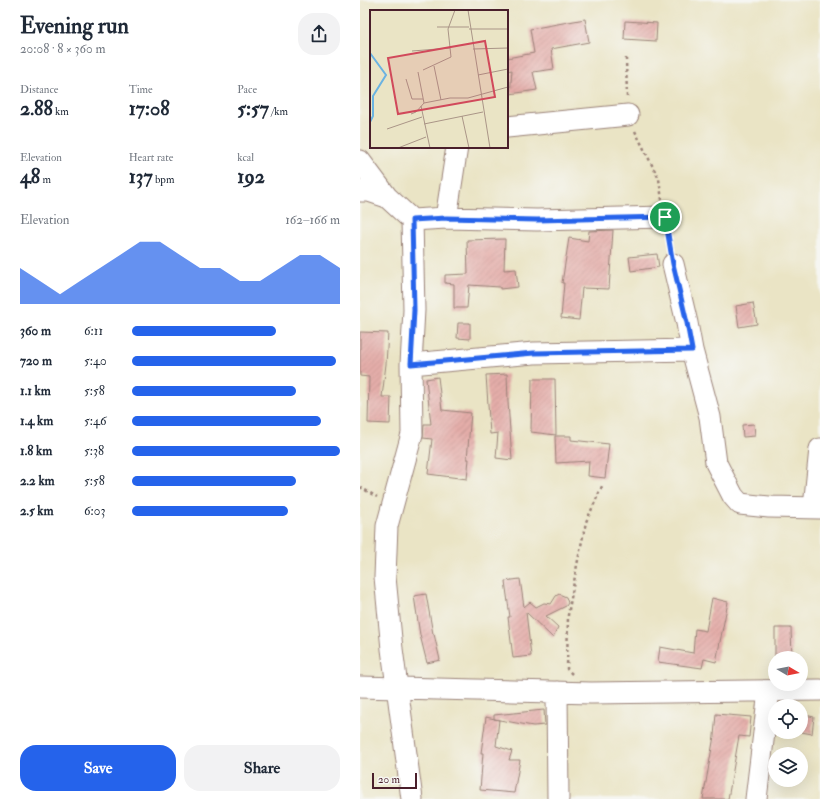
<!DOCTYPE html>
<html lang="en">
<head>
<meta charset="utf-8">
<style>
	:root { --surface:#fff; --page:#f2f2f3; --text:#1f2937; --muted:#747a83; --accent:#2563eb }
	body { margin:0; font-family:"IM FELL Double Pica",serif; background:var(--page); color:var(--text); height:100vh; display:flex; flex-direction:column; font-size:15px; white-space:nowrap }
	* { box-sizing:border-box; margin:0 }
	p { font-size:13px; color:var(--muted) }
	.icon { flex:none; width:22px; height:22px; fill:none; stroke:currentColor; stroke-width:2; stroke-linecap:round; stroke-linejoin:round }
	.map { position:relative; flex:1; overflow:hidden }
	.details { display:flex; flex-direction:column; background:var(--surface); width:360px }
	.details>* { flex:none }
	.needle { width:26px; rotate:100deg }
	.tools { position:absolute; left:408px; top:651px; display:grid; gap:8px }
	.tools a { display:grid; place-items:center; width:40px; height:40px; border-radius:50%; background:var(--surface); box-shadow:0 4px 16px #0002; font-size:20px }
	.scale { position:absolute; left:12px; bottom:10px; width:45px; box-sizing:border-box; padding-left:4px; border:2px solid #4a1f2b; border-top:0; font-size:11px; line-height:14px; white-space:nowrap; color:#4a1f2b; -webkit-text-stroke:3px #f6f6f2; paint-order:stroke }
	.pin { position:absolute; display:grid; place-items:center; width:34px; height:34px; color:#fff; margin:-17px; border:2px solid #fff; border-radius:50%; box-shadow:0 1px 4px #0007 }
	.round { display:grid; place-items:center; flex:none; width:42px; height:42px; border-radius:16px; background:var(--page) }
	.overview { display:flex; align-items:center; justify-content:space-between; height:68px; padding:0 20px }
	h1 { font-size:22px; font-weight:800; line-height:30px }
	.figures { display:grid; grid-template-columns:repeat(3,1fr); gap:6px; height:68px; padding:4px 20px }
	.figures div { display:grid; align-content:center }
	.figures b { font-size:20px; font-weight:800 }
	.figures small { font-size:11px; font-weight:400 }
	.figures p { font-size:11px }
	.chart { height:112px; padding:8px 20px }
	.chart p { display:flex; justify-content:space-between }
	.chart svg { width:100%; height:72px; margin-top:4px; fill:var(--accent); opacity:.7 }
	.action { display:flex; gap:8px; margin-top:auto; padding:8px 20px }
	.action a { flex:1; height:46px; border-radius:16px; background:var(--accent); color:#fff; font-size:16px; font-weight:800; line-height:46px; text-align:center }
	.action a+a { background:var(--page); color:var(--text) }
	ul { padding:0 20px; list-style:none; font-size:13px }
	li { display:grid; grid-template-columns:64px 48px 1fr; align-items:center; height:30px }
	li i { height:10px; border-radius:5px; background:var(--accent) }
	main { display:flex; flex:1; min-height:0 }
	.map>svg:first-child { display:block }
</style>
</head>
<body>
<main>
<section class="details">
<div class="overview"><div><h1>Evening run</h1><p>20:08 · 8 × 360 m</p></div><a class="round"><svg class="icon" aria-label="share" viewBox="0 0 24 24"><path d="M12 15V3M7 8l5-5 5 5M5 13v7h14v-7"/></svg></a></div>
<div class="figures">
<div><p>Distance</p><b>2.88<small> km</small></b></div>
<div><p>Time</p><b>17:08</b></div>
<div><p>Pace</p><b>5:57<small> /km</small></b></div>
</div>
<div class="figures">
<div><p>Elevation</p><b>48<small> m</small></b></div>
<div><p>Heart rate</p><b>137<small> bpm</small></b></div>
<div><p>kcal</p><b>192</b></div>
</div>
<div class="chart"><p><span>Elevation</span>162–166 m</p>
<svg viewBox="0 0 160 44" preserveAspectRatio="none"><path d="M0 44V22L10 30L20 38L30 30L40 22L50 14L60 6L70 6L80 14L90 22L100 22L110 30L120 30L130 22L140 14L150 14L160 22V44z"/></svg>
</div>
<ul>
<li><b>360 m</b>6:11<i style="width:69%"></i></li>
<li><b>720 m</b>5:40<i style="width:98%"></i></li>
<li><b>1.1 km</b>5:58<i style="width:79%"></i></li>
<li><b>1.4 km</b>5:46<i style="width:91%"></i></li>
<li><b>1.8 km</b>5:38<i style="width:100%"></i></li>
<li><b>2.2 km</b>5:58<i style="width:79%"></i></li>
<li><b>2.5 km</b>6:03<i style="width:75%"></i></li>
</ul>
<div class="action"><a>Save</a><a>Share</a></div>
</section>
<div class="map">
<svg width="460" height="799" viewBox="0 0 460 799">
	<defs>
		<pattern id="building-hatch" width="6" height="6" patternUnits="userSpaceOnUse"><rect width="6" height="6" fill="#e4ada9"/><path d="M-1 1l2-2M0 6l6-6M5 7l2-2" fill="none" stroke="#c59492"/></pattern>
	</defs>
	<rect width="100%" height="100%" fill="#f6f6f2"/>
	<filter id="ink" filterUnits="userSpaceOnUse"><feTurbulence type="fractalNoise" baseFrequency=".025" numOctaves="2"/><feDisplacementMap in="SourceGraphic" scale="8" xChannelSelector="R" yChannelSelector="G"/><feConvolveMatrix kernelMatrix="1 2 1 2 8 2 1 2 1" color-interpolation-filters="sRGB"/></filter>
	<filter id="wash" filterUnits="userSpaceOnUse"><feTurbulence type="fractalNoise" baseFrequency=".012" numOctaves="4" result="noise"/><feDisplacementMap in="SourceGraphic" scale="16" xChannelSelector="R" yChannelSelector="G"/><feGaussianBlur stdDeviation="0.9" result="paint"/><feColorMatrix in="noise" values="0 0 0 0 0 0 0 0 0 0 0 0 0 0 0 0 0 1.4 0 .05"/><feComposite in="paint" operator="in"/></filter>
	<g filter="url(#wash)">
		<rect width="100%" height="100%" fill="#eae4c5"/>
		<g id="blocks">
			<path fill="url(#building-hatch)" d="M225,19L229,42L191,49L194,69L173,72L177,90L150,94L152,70L147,71V58L174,53L170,29Z
				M265,21L297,23L296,41L264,39Z
				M253,230L249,289L222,288L219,320L201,318L204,283H202L209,238L228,241L229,231Z
				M145,239L144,270L156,269L158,287L140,289V287L109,285L107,308H94V284L85,283V275L108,274L107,240Z
				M297,254L299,267L271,271L269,257Z
				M393,303L397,324L379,327L376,306Z
				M98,323H110V339L97,338Z
				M0,332L28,333L26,364L22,397H31L30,424L8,423L9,377L0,376Z
				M147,374L148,402L152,460L136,458L138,433L130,434L126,375Z
				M78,377L82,410L111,413L107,459H109L107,479L68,474L72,439L63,438L64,424H71L66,379Z
				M172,379H195L196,435L171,432Z
				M394,424L395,436L383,437L382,425Z
				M195,436H211V440L249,444L245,478L228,476L229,461L196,463Z
				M160,579L164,607L170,602L176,607L184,603L191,604L196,596L199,594L206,597L208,603L206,606L186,616L198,627L193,638L166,612L171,656L153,658L148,617H150L145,581Z
				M66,594L73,634H74L80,660L67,663L60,635L54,596Z
				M352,598L368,602L356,662L344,659L342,668L298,662L300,647L333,653L335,629L346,631Z
				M415,628H431L432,658H415Z
				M184,710L185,725L173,726L134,719V715Z
				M356,714L391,717L389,737L379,736L368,799H343L354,736Z
				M441,714L454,717L452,734L441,732Z
				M126,717L139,720L136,746L152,751L149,760H160L154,793L120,790L123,753H121Z"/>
		</g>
	</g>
	<g filter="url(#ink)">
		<use href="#blocks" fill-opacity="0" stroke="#9a8278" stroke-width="1"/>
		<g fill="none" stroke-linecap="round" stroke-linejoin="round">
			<defs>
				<path id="minor" d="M147,127L268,115
					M0,161L27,197L52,220L86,218L177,220L305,217
					M0,191H9L27,197
					M86,218L97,147
					M313,264L327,323L332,350L350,417L356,463L373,496L380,504L409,507L460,508
					M51,364L174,353L332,350
					M454,507L460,449
					M0,687L231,693L460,690
					M197,692L198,799
					M52,799L32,649L25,577L27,526L52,434L51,364L54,310L52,220
					M396,799L409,691"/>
			</defs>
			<use href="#minor" stroke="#9a8278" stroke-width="23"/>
			<path stroke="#9a8278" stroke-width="2.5" stroke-dasharray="3 3" stroke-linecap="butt" d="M266,58L267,98
				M275,131L299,179L302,200
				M308,233L310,248
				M0,487L17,497
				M212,674L207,669L208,615L217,565L226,522L243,484"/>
			<use href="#minor" stroke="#fff" stroke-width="21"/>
		</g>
	</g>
	<g fill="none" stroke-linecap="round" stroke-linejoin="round" filter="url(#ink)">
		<defs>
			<path id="route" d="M305,217L313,264L327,323L332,350L174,353L51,364L54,310L52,220L86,218L177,220Z"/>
		</defs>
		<use href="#route" stroke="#fff" stroke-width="8"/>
		<use href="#route" stroke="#2563eb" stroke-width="5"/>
	</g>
	<g transform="translate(10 10)">
		<rect width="138" height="138" fill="#eae4c5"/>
		<path fill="none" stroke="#6bb3e2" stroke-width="2" d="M0,43L16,65L3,86V106L0,112"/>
		<path fill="none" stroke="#aa9587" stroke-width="1" d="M98,0L120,138M67,17H99M99,19H138M103,39L138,38M42,41L80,38M64,56L71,90M53,60L81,47L78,19L85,0M108,65L138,59M36,69L42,89H53M54,93L80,88H98L138,77M51,96L60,138M41,104L46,102L54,93L48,62M92,106L99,138M54,114L113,102M17,119L52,107M28,138L56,127"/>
		<path fill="#d1495b" fill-opacity="0.15" stroke="#d1495b" stroke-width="2" d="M115,31L125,87L28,104L18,48Z"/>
		<rect width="138" height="138" fill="none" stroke="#4a1f2b" stroke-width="2"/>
	</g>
</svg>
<div class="tools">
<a><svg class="needle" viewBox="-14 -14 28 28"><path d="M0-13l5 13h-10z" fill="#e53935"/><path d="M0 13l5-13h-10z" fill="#747a83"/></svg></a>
<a><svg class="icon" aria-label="locate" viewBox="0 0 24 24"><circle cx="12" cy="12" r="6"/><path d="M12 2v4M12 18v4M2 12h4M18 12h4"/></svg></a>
<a><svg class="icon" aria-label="layers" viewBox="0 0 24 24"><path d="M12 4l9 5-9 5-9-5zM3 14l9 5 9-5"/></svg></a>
</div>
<div class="scale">20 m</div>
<div class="pin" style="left:305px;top:217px;background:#1e9e55"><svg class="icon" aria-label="arrive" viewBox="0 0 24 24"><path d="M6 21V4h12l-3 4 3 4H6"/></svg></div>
</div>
</main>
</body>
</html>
